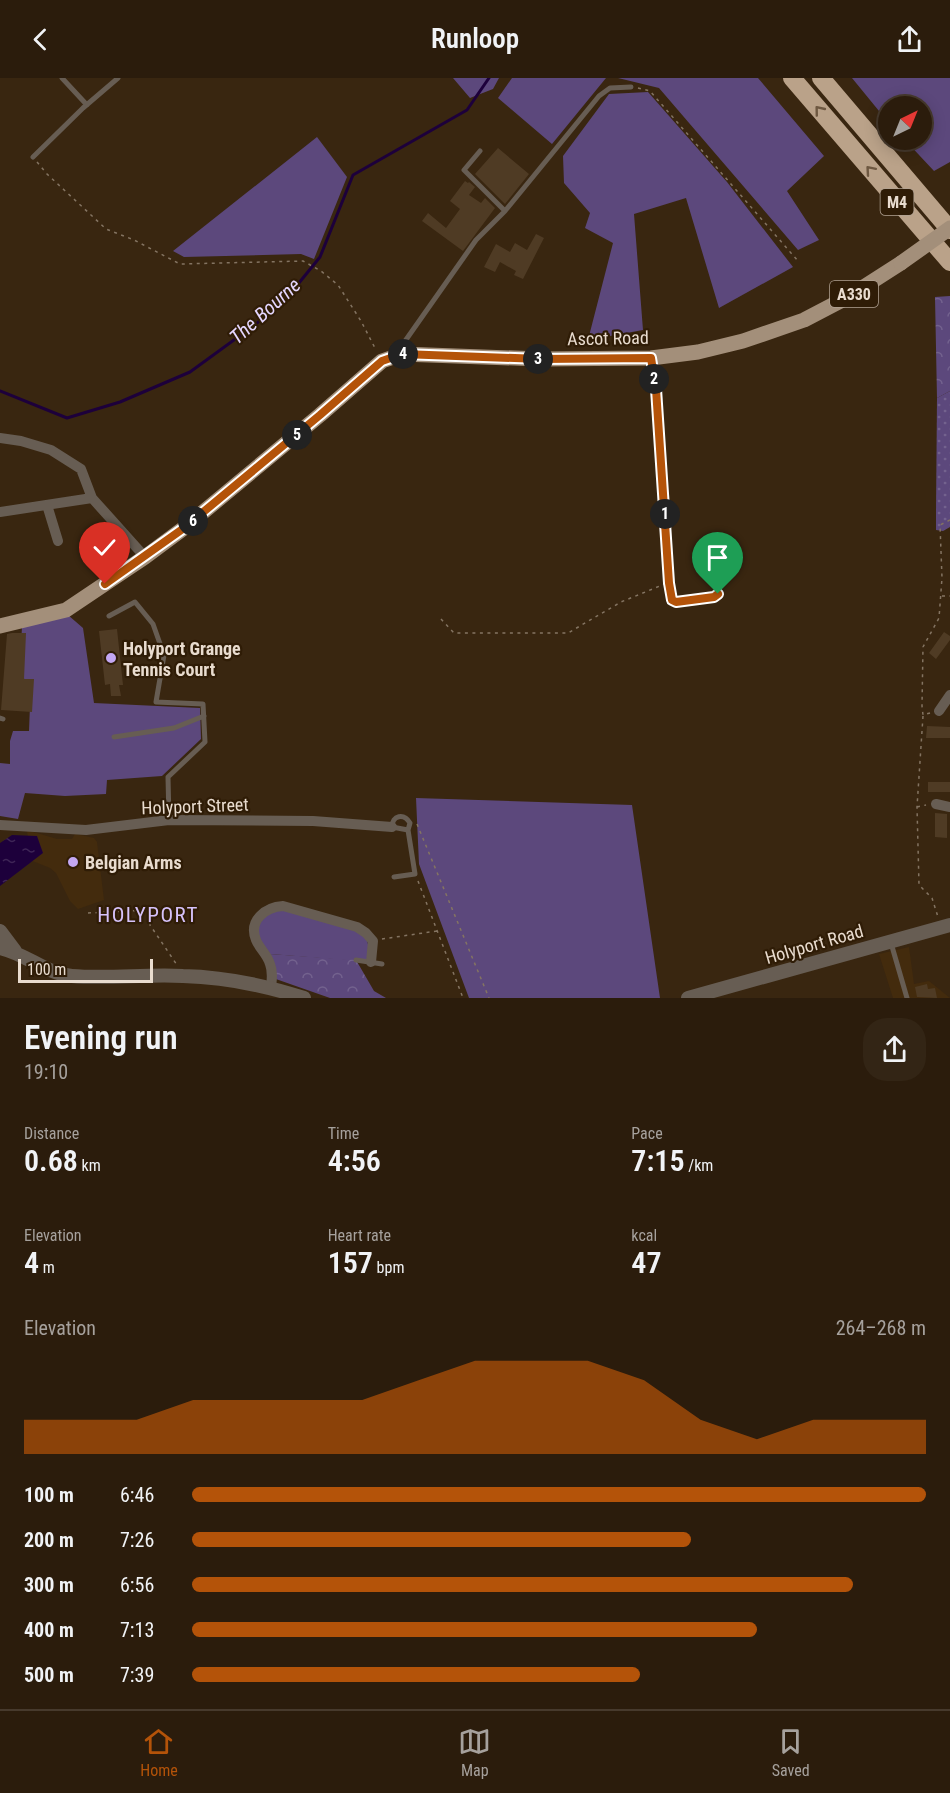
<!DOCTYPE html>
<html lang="en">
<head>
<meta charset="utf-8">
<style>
	:root { --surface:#2b1c0c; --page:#332515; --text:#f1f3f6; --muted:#a6a19d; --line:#473a2d; --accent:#b45309 }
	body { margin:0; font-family:"Roboto Condensed",sans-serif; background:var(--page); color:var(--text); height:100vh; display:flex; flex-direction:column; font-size:22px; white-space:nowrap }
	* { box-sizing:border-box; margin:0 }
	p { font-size:20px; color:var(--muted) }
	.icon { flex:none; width:33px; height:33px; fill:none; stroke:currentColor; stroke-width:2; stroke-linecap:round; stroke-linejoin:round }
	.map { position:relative; height:920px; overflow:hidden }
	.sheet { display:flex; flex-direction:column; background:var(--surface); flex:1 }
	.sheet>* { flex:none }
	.needle { width:39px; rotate:43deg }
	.controls { position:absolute; left:878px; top:18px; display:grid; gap:12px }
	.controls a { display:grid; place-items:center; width:54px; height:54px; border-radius:50%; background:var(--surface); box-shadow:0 3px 15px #0003,0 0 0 2px var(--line); font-size:30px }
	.scale { position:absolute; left:18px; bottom:15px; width:135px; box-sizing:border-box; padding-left:6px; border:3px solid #e9dccf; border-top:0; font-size:16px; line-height:21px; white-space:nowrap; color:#e9dccf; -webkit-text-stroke:4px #2f1c06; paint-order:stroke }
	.pin { position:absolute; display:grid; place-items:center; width:51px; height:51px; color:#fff; margin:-62px -26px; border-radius:50% 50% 50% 0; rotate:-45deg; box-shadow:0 0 6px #0007 }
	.pin .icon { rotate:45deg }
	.km { position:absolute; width:30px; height:30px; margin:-15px; border-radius:50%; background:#222; color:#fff; font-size:16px; line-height:30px; text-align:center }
	.round { display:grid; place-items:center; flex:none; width:63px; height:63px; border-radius:24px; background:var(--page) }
	.headline { display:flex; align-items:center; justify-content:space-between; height:102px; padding:0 24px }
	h1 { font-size:33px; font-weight:600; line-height:45px }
	.metrics { display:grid; grid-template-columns:repeat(3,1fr); gap:9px; height:102px; padding:6px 24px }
	.metrics div { display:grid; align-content:center }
	.metrics b { font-size:30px; font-weight:600 }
	.metrics small { font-size:16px; font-weight:400 }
	.metrics p { font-size:16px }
	.chart { height:168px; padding:12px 24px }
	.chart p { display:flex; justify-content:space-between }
	.chart svg { width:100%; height:108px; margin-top:6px; fill:var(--accent); opacity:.7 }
	ul { padding:0 24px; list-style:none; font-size:20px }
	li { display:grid; grid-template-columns:96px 72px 1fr; align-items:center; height:45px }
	li i { height:15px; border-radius:8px; background:var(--accent) }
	header { display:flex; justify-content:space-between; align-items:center; height:78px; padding:0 24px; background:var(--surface); font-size:27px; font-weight:600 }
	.tab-bar { display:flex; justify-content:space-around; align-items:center; height:84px; border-top:2px solid var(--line); background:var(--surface); font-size:16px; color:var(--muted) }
	.tab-bar a { display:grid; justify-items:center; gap:3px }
	.tab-bar .on { color:var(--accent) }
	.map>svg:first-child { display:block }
</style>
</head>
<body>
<header><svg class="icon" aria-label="back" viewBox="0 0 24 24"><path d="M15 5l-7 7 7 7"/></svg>Runloop<svg class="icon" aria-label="share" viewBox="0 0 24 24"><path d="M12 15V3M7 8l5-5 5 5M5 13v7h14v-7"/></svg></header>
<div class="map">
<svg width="950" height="920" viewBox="0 0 950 920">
	<defs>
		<pattern id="forest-crowns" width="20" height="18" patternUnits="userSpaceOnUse" patternTransform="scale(1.5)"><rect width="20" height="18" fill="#5c487c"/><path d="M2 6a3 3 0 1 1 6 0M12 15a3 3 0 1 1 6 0" fill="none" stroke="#73628e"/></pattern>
		<pattern id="park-dots" width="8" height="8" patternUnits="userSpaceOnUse" patternTransform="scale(1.5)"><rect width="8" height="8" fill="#5c487c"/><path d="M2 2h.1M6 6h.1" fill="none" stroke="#73628e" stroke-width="1.8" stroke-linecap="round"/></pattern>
		<pattern id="water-ripples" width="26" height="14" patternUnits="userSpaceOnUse" patternTransform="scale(1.5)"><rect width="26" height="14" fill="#1d003b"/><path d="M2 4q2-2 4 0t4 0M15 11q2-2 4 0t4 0" fill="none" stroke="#3e2556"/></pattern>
	</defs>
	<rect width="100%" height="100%" fill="#392610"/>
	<path fill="#432b0d" d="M27,752L57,761H72L75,756L94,760L97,764L104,822L78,831L70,823L56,795L50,790L30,782Z
		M909,869L914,906L929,903L950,920H893L879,876Z"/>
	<path fill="#5c487c" d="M453,0H499L493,11L470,20Z
		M512,0H606L552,66L498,20Z
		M618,0H758L824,78L787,113L819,162L798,172L659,10Z
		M852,0H950V84L934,93L905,62H921V28H888V44Z
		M648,14L727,104L793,189L719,230L686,120L634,136L643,252L588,262L613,165L585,150L590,135L564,105L563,78L609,16Z
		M317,59L347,99L314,181L301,176L184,179L173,173Z
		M68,537L83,550L94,625L200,630L201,661L162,698L107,702L106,716L65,718L25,715L18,741L0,738V685L10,686V663L13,653H29L31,602L19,600L22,549Z
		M416,720L632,727L660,920H469L419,786Z
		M272,828L366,855L371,884L270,876L254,853Z"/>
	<path fill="url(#forest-crowns)" d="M950,218V313L937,320L935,219Z
		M270,876L356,882L374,913L386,920H330L273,900Z"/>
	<path fill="url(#park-dots)" d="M950,313V449L943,453L936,452V434L937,320Z"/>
	<path fill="url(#water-ripples)" d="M12,757L37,758L43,775L0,808V765Z"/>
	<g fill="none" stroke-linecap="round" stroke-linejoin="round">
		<path stroke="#1d003b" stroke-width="3" d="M0,313L67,340L120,324L190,294L256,246L290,216L320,179L353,97L467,32L489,0"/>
	</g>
	<path fill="#4f3b24" d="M498,70L529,96L505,126L475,96Z
		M465,103L468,105L469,104L475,109L469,117L481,125L485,120L495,130L463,173L422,143L428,135L446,150L460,131L450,123Z
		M536,156L544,160L523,201L514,197L516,193L500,184L495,194L484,189L496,166L510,174L515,165L527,172Z
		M117,551L123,607H119L121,618H111L110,606L105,607L99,553Z
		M944,554L950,558V562L936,581L929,575Z
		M12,555H26L24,601H34L32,634L1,632L7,556Z
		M927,648L950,649V660H926Z
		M928,704H950V714H928Z
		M935,735L947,736V760L935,759Z
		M927,906L928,911L935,910L937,920L917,919L915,909Z"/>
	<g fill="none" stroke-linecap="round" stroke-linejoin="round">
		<path stroke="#847462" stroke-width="1.5" stroke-dasharray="3 4.5" stroke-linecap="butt" d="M638,10L650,13L798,183
			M37,84L47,96L106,151L134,162L180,186L303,183L321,193L338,207L361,243L376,272
			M653,292L669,505L672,522L676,524L714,519L718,516L720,509
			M942,518H950
			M441,541L454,555H568L621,524L667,505
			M930,635L923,637L922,628L923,569L939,540L942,500L940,447L950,442
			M923,638L917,729L919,807L932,820L938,839
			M917,729L926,727
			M417,746L489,920
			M418,803L463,920
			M88,835L150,832V847L177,887
			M382,861L437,853"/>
		<path stroke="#675d53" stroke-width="5" d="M62,0L87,27
			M480,73L464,92L505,133
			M33,79L83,30L118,0
			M402,275L403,266L476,162L505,133L599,18L610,10L631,9
			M109,538L135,524L153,546L164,577L156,624L203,626L205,664L168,699L169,742
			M0,640L3,641
			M114,659L174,650L204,638
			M394,799L415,796L408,752L410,745C404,735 392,737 392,749L408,752
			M891,865L907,920
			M356,882L382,886"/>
		<path stroke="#675d53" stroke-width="10" d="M0,360L21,363L51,372L81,391L92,420L145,479
			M47,427L58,463
			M0,434L92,420
			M939,633L950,617
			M936,726L950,729
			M0,747L86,752L169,742L313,743L392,749
			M271,909C272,901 273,894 270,886C267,876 259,870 256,862C248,842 266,829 283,828L357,849L366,855L373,863L371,884"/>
		<path stroke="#675d53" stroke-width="14" d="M0,853L15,873
			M0,870C25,875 46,896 72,898C108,901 146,896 183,898C224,899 264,907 304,920
			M688,920L950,847"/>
		<path stroke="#a38f7a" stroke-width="15" d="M0,548L66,532L145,479L184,450L320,337L382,283L402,276L541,281L651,280L698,274L743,263L804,242L848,219L901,185"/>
		<path stroke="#baa289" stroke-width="18" d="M792,0L950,184
			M821,0L950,152"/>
		<path stroke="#a38f7a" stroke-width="15" d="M901,185L950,150"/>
	</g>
	<defs><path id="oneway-chevron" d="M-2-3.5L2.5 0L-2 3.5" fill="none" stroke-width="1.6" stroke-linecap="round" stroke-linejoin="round" transform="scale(1.5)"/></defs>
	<g stroke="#6e5841">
		<use href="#oneway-chevron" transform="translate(819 32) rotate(-129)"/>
		<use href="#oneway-chevron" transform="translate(870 92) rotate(-131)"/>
	</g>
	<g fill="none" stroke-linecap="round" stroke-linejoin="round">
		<defs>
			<path id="route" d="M105,506L184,450L320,337L382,283L402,276L541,281L651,280L656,311L669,505L672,522L676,524L714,519L718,516"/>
		</defs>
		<use href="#route" stroke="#fff" stroke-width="12"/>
		<use href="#route" stroke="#b45309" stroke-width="8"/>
	</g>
	<g fill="#c3a7f2" stroke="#2f1c06" stroke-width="2">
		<circle cx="111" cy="580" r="6"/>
		<circle cx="73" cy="784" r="6"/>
	</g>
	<g text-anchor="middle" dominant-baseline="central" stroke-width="4.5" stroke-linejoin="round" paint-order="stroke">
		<g fill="#2f1c06" stroke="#b1a293" stroke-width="1.5">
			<rect x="880.5" y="111" width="33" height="26" rx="4.5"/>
			<rect x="830" y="203" width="48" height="26" rx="4.5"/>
		</g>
		<g font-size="16" font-weight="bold" fill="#e9dccf">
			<text x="897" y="124">M4</text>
			<text x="854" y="216">A330</text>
		</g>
		<g font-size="18" fill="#e9dccf" stroke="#2f1c06">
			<text transform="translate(608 260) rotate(-1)">Ascot Road</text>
			<text transform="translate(195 728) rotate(-2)">Holyport Street</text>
			<text transform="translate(814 866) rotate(-16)">Holyport Road</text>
		</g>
		<g font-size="18" font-weight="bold" fill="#e9dccf" stroke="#2f1c06" text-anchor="start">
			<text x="123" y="570">Holyport Grange<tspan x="123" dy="21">Tennis Court</tspan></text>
			<text x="85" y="784">Belgian Arms</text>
		</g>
		<g font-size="20" font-style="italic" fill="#e5d7ff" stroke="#2f1c06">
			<text transform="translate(265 233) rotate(-42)">The Bourne</text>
		</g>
		<g font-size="21" letter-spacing="1.5" fill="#d6c2fa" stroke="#2f1c06">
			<text x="148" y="837">HOLYPORT</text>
		</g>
	</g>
</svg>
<div class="controls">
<a><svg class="needle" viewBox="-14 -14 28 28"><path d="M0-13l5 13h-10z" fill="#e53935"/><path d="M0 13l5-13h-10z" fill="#a6a19d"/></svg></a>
</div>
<div class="scale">100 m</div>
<div class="pin" style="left:718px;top:516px;background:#1e9e55"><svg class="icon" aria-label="arrive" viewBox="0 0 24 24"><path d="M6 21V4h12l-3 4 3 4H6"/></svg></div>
<div class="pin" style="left:105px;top:506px;background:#d93025"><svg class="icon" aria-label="check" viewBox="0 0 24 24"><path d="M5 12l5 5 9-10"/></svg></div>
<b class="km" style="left:665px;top:436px">1</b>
<b class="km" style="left:654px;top:301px">2</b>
<b class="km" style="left:538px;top:281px">3</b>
<b class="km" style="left:403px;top:276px">4</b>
<b class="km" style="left:297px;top:357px">5</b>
<b class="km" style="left:193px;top:443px">6</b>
</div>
<section class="sheet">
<div class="headline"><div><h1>Evening run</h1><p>19:10</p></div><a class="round"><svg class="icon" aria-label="share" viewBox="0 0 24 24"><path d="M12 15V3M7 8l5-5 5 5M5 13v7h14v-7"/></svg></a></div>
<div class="metrics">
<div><p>Distance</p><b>0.68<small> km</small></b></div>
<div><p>Time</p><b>4:56</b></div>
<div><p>Pace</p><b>7:15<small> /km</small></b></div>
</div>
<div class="metrics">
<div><p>Elevation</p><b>4<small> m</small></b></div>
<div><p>Heart rate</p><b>157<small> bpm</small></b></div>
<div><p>kcal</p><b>47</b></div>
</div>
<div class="chart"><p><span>Elevation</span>264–268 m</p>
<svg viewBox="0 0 160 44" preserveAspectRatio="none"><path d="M0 44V30L10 30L20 30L30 22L40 22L50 22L60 22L70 14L80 6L90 6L100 6L110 14L120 30L130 38L140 30L150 30L160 30V44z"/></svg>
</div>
<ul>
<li><b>100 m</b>6:46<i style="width:100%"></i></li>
<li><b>200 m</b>7:26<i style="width:68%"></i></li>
<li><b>300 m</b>6:56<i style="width:90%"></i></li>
<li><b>400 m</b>7:13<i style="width:77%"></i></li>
<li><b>500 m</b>7:39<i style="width:61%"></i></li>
</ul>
</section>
<nav class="tab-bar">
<a class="on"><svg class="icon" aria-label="home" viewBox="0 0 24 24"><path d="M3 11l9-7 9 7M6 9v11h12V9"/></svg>Home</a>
<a><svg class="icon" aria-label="map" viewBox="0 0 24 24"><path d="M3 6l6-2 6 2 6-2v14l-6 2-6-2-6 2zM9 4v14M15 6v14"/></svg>Map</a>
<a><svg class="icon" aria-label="saved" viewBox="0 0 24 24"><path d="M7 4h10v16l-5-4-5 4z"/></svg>Saved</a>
</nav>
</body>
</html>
